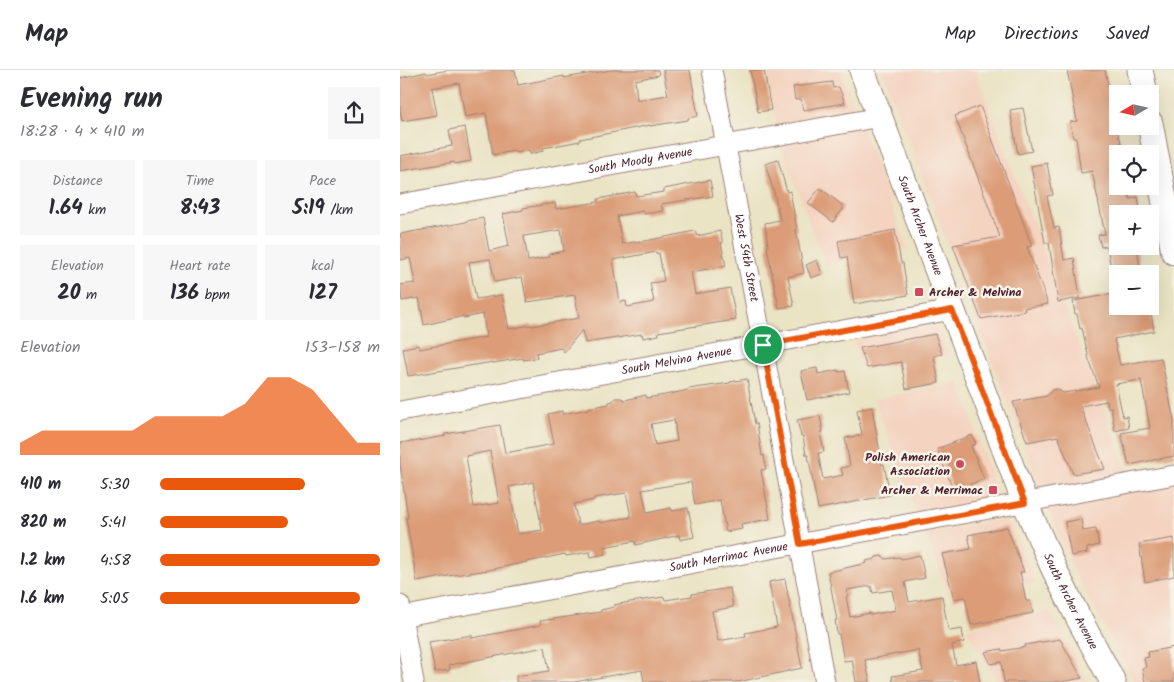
<!DOCTYPE html>
<html lang="en">
<head>
<meta charset="utf-8">
<style>
	:root { --surface:#fff; --page:#f7f7f7; --text:#2b2b33; --muted:#7c7c81; --line:#e1e1e2; --accent:#ea580c }
	body { margin:0; font-family:Kalam,sans-serif; background:var(--page); color:var(--text); height:100vh; display:flex; flex-direction:column; font-size:19px; white-space:nowrap }
	* { box-sizing:border-box; margin:0 }
	p { font-size:16px; color:var(--muted) }
	.icon { flex:none; width:28px; height:28px; fill:none; stroke:currentColor; stroke-width:2; stroke-linecap:round; stroke-linejoin:round }
	.map { position:relative; flex:1; overflow:hidden }
	.panel { display:flex; flex-direction:column; background:var(--surface); width:400px }
	.panel>* { flex:none }
	.needle { width:32px; rotate:261deg }
	.buttons { position:absolute; left:709px; top:15px; display:grid; gap:10px }
	.buttons a { display:grid; place-items:center; width:50px; height:50px; border-radius:0px; background:var(--surface); box-shadow:0 5px 20px #0002; font-size:25px }
	.pin { position:absolute; display:grid; place-items:center; width:42px; height:42px; color:#fff; margin:-21px; border:2px solid #fff; border-radius:50%; box-shadow:0 1px 5px #0007 }
	.round { display:grid; place-items:center; flex:none; width:52px; height:52px; border-radius:0px; background:var(--page) }
	.headline { display:flex; align-items:center; justify-content:space-between; height:85px; padding:0 20px }
	h1 { font-size:28px; font-weight:600; line-height:38px }
	.figures { display:grid; grid-template-columns:repeat(3,1fr); gap:8px; height:85px; padding:5px 20px }
	.figures div { display:grid; align-content:center; border-radius:0px; background:var(--page); text-align:center }
	.figures b { font-size:21px; font-weight:600 }
	.figures small { font-size:14px; font-weight:400 }
	.figures p { font-size:14px }
	.chart { height:140px; padding:10px 20px }
	.chart p { display:flex; justify-content:space-between }
	.chart svg { width:100%; height:90px; margin-top:5px; fill:var(--accent); opacity:.7 }
	ul { padding:0 20px; list-style:none; font-size:16px }
	li { display:grid; grid-template-columns:80px 60px 1fr; align-items:center; height:38px }
	li i { height:12px; border-radius:6px; background:var(--accent) }
	header { display:flex; align-items:center; gap:30px; box-sizing:border-box; height:70px; padding:0 25px; background:var(--surface); border-bottom:1px solid var(--line) }
	header strong { font-size:24px }
	nav { display:flex; gap:28px; margin-inline-start:auto; font-size:18px }
	main { display:flex; flex:1; min-height:0 }
	.map>svg:first-child { display:block }
</style>
</head>
<body>
<header>
<strong>Map</strong>
<nav><a>Map</a><a>Directions</a><a>Saved</a></nav>
</header>
<main>
<section class="panel">
<div class="headline"><div><h1>Evening run</h1><p>18:28 · 4 × 410 m</p></div><a class="round"><svg class="icon" aria-label="share" viewBox="0 0 24 24"><path d="M12 15V3M7 8l5-5 5 5M5 13v7h14v-7"/></svg></a></div>
<div class="figures">
<div><p>Distance</p><b>1.64<small> km</small></b></div>
<div><p>Time</p><b>8:43</b></div>
<div><p>Pace</p><b>5:19<small> /km</small></b></div>
</div>
<div class="figures">
<div><p>Elevation</p><b>20<small> m</small></b></div>
<div><p>Heart rate</p><b>136<small> bpm</small></b></div>
<div><p>kcal</p><b>127</b></div>
</div>
<div class="chart"><p><span>Elevation</span>153–158 m</p>
<svg viewBox="0 0 160 44" preserveAspectRatio="none"><path d="M0 44V38L10 32L20 32L30 32L40 32L50 32L60 25L70 25L80 25L90 25L100 19L110 6L120 6L130 12L140 25L150 38L160 38V44z"/></svg>
</div>
<ul>
<li><b>410 m</b>5:30<i style="width:66%"></i></li>
<li><b>820 m</b>5:41<i style="width:58%"></i></li>
<li><b>1.2 km</b>4:58<i style="width:100%"></i></li>
<li><b>1.6 km</b>5:05<i style="width:91%"></i></li>
</ul>
</section>
<div class="map">
<svg width="774" height="612" viewBox="0 0 774 612">
	<rect width="100%" height="100%" fill="#f7f3e8"/>
	<filter id="ink" filterUnits="userSpaceOnUse"><feTurbulence type="fractalNoise" baseFrequency=".02" numOctaves="2"/><feDisplacementMap in="SourceGraphic" scale="10" xChannelSelector="R" yChannelSelector="G"/><feConvolveMatrix kernelMatrix="1 2 1 2 8 2 1 2 1" color-interpolation-filters="sRGB"/></filter>
	<filter id="wash" filterUnits="userSpaceOnUse"><feTurbulence type="fractalNoise" baseFrequency=".0096" numOctaves="4" result="noise"/><feDisplacementMap in="SourceGraphic" scale="20" xChannelSelector="R" yChannelSelector="G"/><feGaussianBlur stdDeviation="1.12" result="paint"/><feColorMatrix in="noise" values="0 0 0 0 0 0 0 0 0 0 0 0 0 0 0 0 0 1.4 0 .05"/><feComposite in="paint" operator="in"/></filter>
	<g filter="url(#wash)">
		<rect width="100%" height="100%" fill="#eae3c4"/>
		<path fill="#f4d3c0" d="M366,0H440L507,178L425,195L381,76Z
			M482,0H575L731,412L774,403V612H735L676,505L654,455Z
			M537,253L548,285L464,301L452,268Z
			M559,312L600,431L518,446L474,329Z
			M607,448L636,513L552,531L525,462Z
			M651,542L688,612H597L566,558Z"/>
		<g id="blocks">
			<path fill="#db9c77" fill-rule="evenodd" d="M48,0H115L118,15L164,6V8L211,0H258L259,5L235,10L237,30L268,25L263,0H290L298,46L288,48V50L250,56V55L180,69V71L143,78V81L130,84L129,80L115,83L114,81L93,85L86,43L65,47L59,13L32,18L37,45L2,51L0,40V8L26,2L27,4Z
				M350,0H364L371,40L358,42Z
				M667,0H705L719,68H720L723,84H718V116H727L730,129L738,127L740,140L736,141L737,144H718V181L737,178L741,204H712L707,176L701,177L698,165L705,164L692,101L681,103L676,68H673L670,52L677,51Z
				M432,12L433,18L439,17L445,33L403,40L401,29L395,30L393,17Z
				M580,36L632,176L627,177L648,234L624,238L625,241L581,249L553,175L600,167L555,46Z
				M623,38L632,81L618,84L610,40Z
				M65,57L71,91L55,94L54,92L0,101V86L52,76L49,60Z
				M378,90L387,122L390,121L397,160H396L404,203L388,207L394,236L379,238L367,178L368,177L365,153L380,150L374,122L365,94Z
				M647,93L653,125L647,126L654,158L659,157L664,190L674,188L680,228L658,232L649,173H645L631,96Z
				M310,110L313,126L261,134L263,141L244,144L243,141L217,146L222,174L240,171V172L295,161L297,166L320,161L323,173H321L326,196L291,202L295,224L330,218L336,250L258,262L259,265L243,268L242,264L185,273L182,260L164,282L161,278L136,283L137,288L123,290V288L93,293V292L8,306L3,278L18,275L19,279L86,267L83,244L64,248V246L24,255L19,228L2,231L0,215L15,213L10,188L0,190V164L66,152V151L83,148L89,181L109,176L103,144L123,140V138L155,133L156,139L198,132V129L235,122L236,126L264,122V119ZM161,160L164,181L149,184L150,187L128,191L124,166ZM256,182L257,184L259,183L264,211L250,213L254,232L227,237L226,231L220,232L213,190ZM90,189L95,212L122,207L127,232L175,225L179,248L132,256L131,255L109,259L102,225L76,229L69,192Z
				M420,118L442,135L443,139L433,152L408,133Z
				M495,160L501,193H503L508,225L454,234L447,187L441,188L438,171Z
				M417,190L422,204L411,208L406,195Z
				M718,223V236H750L754,261L714,269L720,295L761,288L774,351V386L729,395L721,363L750,358L741,310L716,314L723,347L727,346L729,358L715,361L711,337L708,338L707,331L680,336L705,399L673,404L658,366L627,372L613,332L647,326L652,320L657,319L663,323L699,317L689,290L682,258L680,259L677,244H675L673,231Z
				M535,264L542,284L534,286L539,313L506,319L501,292L467,298L460,278Z
				M417,298L418,304L438,300L439,302L445,301L449,322L407,330L401,301Z
				M347,309L355,354L357,353L362,386L364,385L366,399L361,400L370,449L341,454L342,459L326,462L320,430L295,435L291,412L242,420L247,443L271,438L272,441L288,438L294,467L280,470L279,465L236,475L235,471L204,477L205,484L191,487L190,482L166,486L165,484L89,500L48,506L17,512L6,448H8L0,394V373L12,371V372L45,366V364L100,355L105,383L154,374L148,344L162,341V344L188,339V338L209,334V332L213,331L215,328H221L225,330L246,325V328L265,325L288,320V319L330,313V312ZM274,350L277,371L255,375L251,354ZM90,381L99,433L74,437L66,386ZM133,412L142,460L118,464L109,417ZM226,423L231,447L200,453L199,451L178,455L174,434L194,430V428Z
				M472,337L482,395L484,394L490,425L418,439L408,385H406L403,366H401L397,350L420,346L423,362H420L424,382L418,383L423,409L443,405L441,398L450,396L445,368L462,365L457,340Z
				M572,365L576,374L571,376L584,409L554,421L537,379Z
				M681,449L683,461L696,459L699,475L687,478V483L671,486L665,452Z
				M607,457L624,502H620L626,531H630L633,543L571,555L565,527L554,529L542,484L571,479L568,465Z
				M774,468V506L745,512L739,474Z
				M520,485L525,508L505,512L509,532L542,526L548,559H549L550,561L562,559L564,572L552,575L556,595L576,591L580,612H493L492,606L523,601L518,580L465,590L470,612H456L452,590L444,591L439,564H437L435,550H437L428,502L467,493L466,491L475,489L476,487L482,486L486,489L500,487L501,489ZM471,516L473,523L492,520L496,540L470,545V543L450,547L446,527L448,526L447,520Z
				M385,509L402,598L338,612H244L242,600L174,612H116V606L149,601L145,577L49,595L50,600L35,602L29,572L72,565V568L141,555L140,551L201,542V540L214,537V535L230,532L264,527L265,530L292,526V524L330,518L333,537L312,541L318,571L346,566L345,563L377,557L369,512Z
				M660,569L682,608L662,612H604L601,592L591,594L585,582L601,579L602,581L625,577V575Z
				M774,577V612H745L742,598H746L744,588L749,587L748,582Z"/>
		</g>
	</g>
	<g filter="url(#ink)">
		<use href="#blocks" fill-opacity="0" stroke="#9a8178" stroke-width="1"/>
		<g fill="none" stroke-linecap="round" stroke-linejoin="round">
			<defs>
				<g id="minor">
					<path id="s1" d="M312,0L425,612"/>
					<path id="s2" d="M0,134L480,47"/>
					<path id="s3" d="M0,341L552,240"/>
					<path d="M0,535L14,612"/>
					<path id="s4" d="M0,547L774,405"/>
				</g>
				<g id="major">
					<path id="s5" d="M462,0L625,433L654,499L678,547L713,612"/>
					<path d="M740,0L745,24"/>
					<path d="M750,53L774,182"/>
				</g>
			</defs>
			<use href="#minor" stroke="#9a8178" stroke-width="21"/>
			<use href="#major" stroke="#9a8178" stroke-width="27"/>
			<use href="#minor" stroke="#fff" stroke-width="19"/>
			<use href="#major" stroke="#fff" stroke-width="25"/>
		</g>
	</g>
	<g fill="none" stroke-linecap="round" stroke-linejoin="round" filter="url(#ink)">
		<defs>
			<path id="route" d="M552,240L625,433L400,474L363,275Z"/>
		</defs>
		<use href="#route" stroke="#fff" stroke-width="10"/>
		<use href="#route" stroke="#ea580c" stroke-width="6"/>
	</g>
	<g fill="#d1495b" stroke="#f7f3e8" stroke-width="2">
		<rect x="514" y="217" width="10" height="10" rx="2.5"/>
		<circle cx="560" cy="394" r="5"/>
		<rect x="588" y="415" width="10" height="10" rx="2.5"/>
	</g>
	<g text-anchor="middle" dominant-baseline="central" stroke-width="5" stroke-linejoin="round" paint-order="stroke">
		<g font-size="12" fill="#4a1f2b" stroke="#f7f3e8">
			<text stroke="none"><textPath href="#s2" startOffset="244">South Moody Avenue</textPath></text>
			<text stroke="none"><textPath href="#s5" startOffset="166">South Archer Avenue</textPath></text>
			<text stroke="none"><textPath href="#s1" startOffset="191">West 54th Street</textPath></text>
			<text stroke="none"><textPath href="#s3" startOffset="281">South Melvina Avenue</textPath></text>
			<text stroke="none"><textPath href="#s4" startOffset="334">South Merrimac Avenue</textPath></text>
			<text stroke="none"><textPath href="#s5" startOffset="571">South Archer Avenue</textPath></text>
		</g>
		<g font-size="12" font-weight="bold" fill="#4a1f2b" stroke="#f7f3e8" text-anchor="end">
			<text x="529" y="222" text-anchor="start">Archer &amp; Melvina</text>
			<text x="550" y="387">Polish American<tspan x="550" dy="14">Association</tspan></text>
			<text x="583" y="420">Archer &amp; Merrimac</text>
		</g>
	</g>
</svg>
<div class="buttons">
<a><svg class="needle" viewBox="-14 -14 28 28"><path d="M0-13l5 13h-10z" fill="#e53935"/><path d="M0 13l5-13h-10z" fill="#7c7c81"/></svg></a>
<a><svg class="icon" aria-label="locate" viewBox="0 0 24 24"><circle cx="12" cy="12" r="6"/><path d="M12 2v4M12 18v4M2 12h4M18 12h4"/></svg></a>
<a>+</a>
<a>−</a>
</div>
<div class="pin" style="left:363px;top:275px;background:#1e9e55"><svg class="icon" aria-label="arrive" viewBox="0 0 24 24"><path d="M6 21V4h12l-3 4 3 4H6"/></svg></div>
</div>
</main>
</body>
</html>
